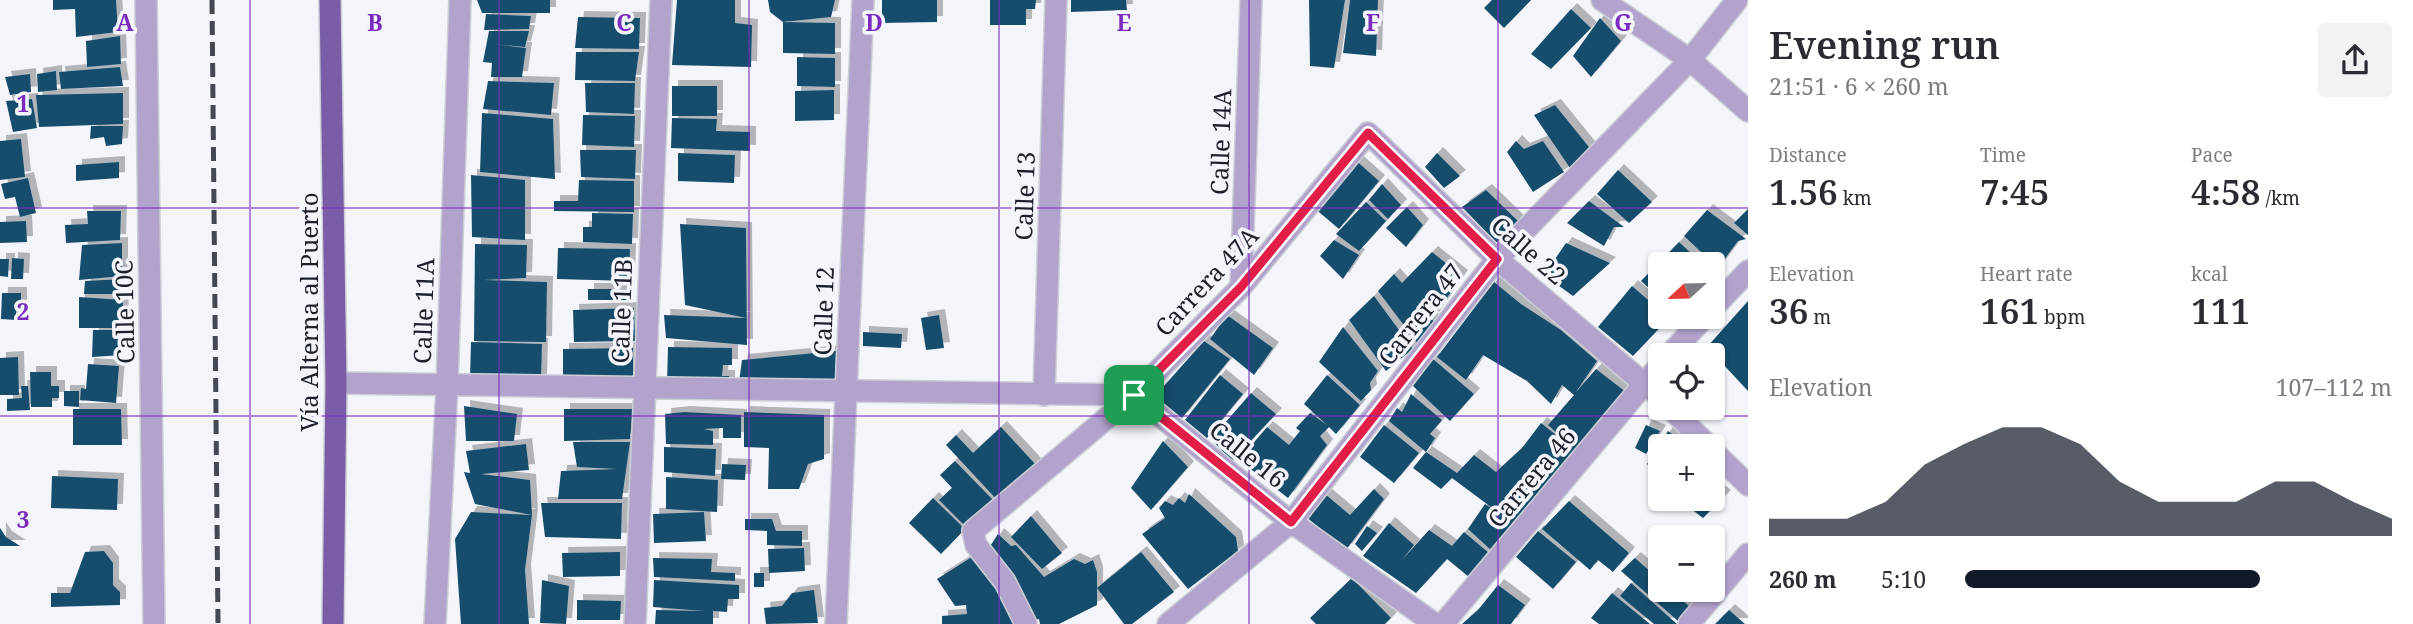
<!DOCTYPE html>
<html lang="en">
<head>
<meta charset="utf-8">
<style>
	:root { --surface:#fff; --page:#f2f2f3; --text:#2b2b33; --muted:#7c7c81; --accent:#111827 }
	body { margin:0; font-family:"Noto Serif",serif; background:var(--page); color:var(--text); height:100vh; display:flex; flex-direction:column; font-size:26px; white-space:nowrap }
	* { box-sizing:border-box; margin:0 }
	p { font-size:23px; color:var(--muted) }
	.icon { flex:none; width:38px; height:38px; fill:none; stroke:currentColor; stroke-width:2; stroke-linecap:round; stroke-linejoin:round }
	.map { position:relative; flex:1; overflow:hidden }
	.panel { display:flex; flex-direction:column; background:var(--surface); width:665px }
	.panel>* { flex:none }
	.needle { width:46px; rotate:248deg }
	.tools { position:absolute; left:1648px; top:252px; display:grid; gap:14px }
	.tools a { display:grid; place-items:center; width:77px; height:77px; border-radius:7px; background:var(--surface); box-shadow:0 2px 5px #0004; font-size:35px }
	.pin { position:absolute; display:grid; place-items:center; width:60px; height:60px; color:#fff; margin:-30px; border-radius:14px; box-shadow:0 4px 10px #0006 }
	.round { display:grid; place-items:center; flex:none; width:74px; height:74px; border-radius:7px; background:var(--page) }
	.headline { display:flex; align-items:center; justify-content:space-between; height:119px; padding:0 21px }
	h1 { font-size:38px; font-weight:600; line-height:52px }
	.figures { display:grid; grid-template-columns:repeat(3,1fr); gap:10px; height:119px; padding:7px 21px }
	.figures div { display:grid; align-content:center }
	.figures b { font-size:35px; font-weight:600 }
	.figures small { font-size:19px; font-weight:400 }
	.figures p { font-size:19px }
	.chart { height:196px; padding:14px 21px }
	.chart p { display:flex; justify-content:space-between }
	.chart svg { width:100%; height:126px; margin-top:7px; fill:var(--accent); opacity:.7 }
	ul { padding:0 21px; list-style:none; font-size:23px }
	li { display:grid; grid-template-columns:112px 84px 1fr; align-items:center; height:52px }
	li i { height:18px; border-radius:9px; background:var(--accent) }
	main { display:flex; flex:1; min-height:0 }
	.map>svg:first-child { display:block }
</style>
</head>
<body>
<main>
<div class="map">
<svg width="1748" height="624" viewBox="0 0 1748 624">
	<defs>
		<filter id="shadow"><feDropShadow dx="6" dy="-6" stdDeviation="0" flood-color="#0004"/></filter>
	</defs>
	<rect width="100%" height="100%" fill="#f3f5fb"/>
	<path fill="#184e6d" filter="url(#shadow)" d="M53,0H116L118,32L76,37L75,9L53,10Z
		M477,0H550V13H482Z
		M677,0H735V23L752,25L751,67L672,65Z
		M768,0H835L831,17L783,22L835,23V54L783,53V22L770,12Z
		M882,0H937V22L882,23Z
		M990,0H1036L1035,9H1026V25H990Z
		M1071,0H1126L1127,10L1071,12Z
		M1309,0H1345L1334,68L1310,66Z
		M1350,0H1378L1376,56L1343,53Z
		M1492,0H1531L1504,28L1484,8Z
		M1571,9L1591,28L1551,69L1531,54Z
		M486,14L531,16L529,29L484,30Z
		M578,17L640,18L639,49L575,48Z
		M1600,18L1621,41L1591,77L1573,56Z
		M489,31H529L525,47L492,44L526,48L522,77H491L492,63L483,62Z
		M120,36L121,64L87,67L86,41Z
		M576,52H639L635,81L575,80Z
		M797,57L835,58V87L797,86Z
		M120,67L123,86L61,89L59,72Z
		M56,71L57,90L38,92L37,74Z
		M30,74L31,92L10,95L5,77Z
		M488,81L554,83L551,115L483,109Z
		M585,83H635L634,114L586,112Z
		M672,86H717V116H672Z
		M834,90V120L795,121V91Z
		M123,93V124L39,127L36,95Z
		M32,99L37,128L13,132L6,101Z
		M1555,105L1593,152L1570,168L1534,115Z
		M482,113L553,119L555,179L480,172Z
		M583,115L635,116L634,147L582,145Z
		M672,118L717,119L716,131L750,132V151L671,148Z
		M91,126H123L122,144L106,146L104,137L90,139Z
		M21,139L25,177L0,180V141Z
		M1516,141L1524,149L1543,141L1564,172L1533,192L1507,152Z
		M580,150H636L635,179L581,177Z
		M678,153L735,155L734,183L678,181Z
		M1437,153L1460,176L1444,188L1425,167Z
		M1352,157L1379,181L1339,229L1313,207Z
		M119,162V178L76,181V165Z
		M1618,170L1652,202L1629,223L1597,194Z
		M471,175L525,180V240L472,237Z
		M28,178L36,213L20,217L15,197L5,199L1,184Z
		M579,180L634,181V212L554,211V201H578Z
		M1382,184L1401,205L1388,219L1369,200Z
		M1486,190L1518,221L1497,243L1462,207Z
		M1589,201L1624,227H1614L1604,246L1567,223Z
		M1366,202L1386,221L1359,251L1336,234Z
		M1407,207L1423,225L1406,247L1386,228Z
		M1748,209V235L1734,223Z
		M1707,210L1746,239L1738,241L1718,268L1684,236Z
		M87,211H121L120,240L66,243L65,225L88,224Z
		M592,213L633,214L632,244L583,242V227H592Z
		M26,221L27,242L0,243V222Z
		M680,224L746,228L747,345L666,338L664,315L746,318L685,305Z
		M1334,240L1359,255L1343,279L1320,256Z
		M1679,242L1703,264H1661V299L1641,281Z
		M122,243V276L79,280L82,245Z
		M1566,243L1610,263L1573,296L1544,275Z
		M475,244L527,245L526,278L484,280L547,282L546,342L474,341Z
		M558,248L630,249L629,281L557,279Z
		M1432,252L1462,276L1433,318L1416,300L1435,323L1418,344L1378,291L1394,274L1402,283Z
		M12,258L24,259L23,279H11Z
		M0,259H9L8,277L0,276Z
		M123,279V294H84L85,281Z
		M1494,282L1521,304L1561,330L1597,361L1576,392L1596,369L1626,392L1491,550L1468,529L1485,504L1499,513L1452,478L1441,489L1413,468L1426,452L1457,473L1474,455L1496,472L1522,448L1541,423L1574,449L1548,425L1574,395L1562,385L1551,404L1527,381L1483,355L1466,380L1437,357Z
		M1632,286L1661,311V317L1669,318L1633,356L1598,327Z
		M588,289H628V300H588Z
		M2,293H21V310L16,309V320L1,319Z
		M1374,296L1413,349L1386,371L1349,320Z
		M79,297L123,300L122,328H79Z
		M1748,301V391L1707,347Z
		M634,308L635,341L574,342L573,310Z
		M939,315L944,348L926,350L921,318Z
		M1227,315L1273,348L1254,375L1210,339Z
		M1343,327L1378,371L1370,383L1371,390L1361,401L1319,362Z
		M93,330H123V355L92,357Z
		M863,332L902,334L901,348L863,346Z
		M1204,341L1230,359L1182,418L1155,396Z
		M471,342L542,344L541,380L470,378Z
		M668,347L732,348V365H723L722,376H729V384L667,383Z
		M633,348V378H563V349Z
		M836,351L835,382H739L742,360Z
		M18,357L19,395H0V358Z
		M1433,359L1474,394L1450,421L1413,386Z
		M88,364L119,366L116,403L80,400L81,388L86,389Z
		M30,372H51V386H59V398H52V407H31Z
		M1220,375L1243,394L1207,438L1185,420Z
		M1327,375L1360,405L1336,434L1329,427L1320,436L1327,445L1288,498L1239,460L1267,427L1289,445L1300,431L1296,428L1310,413L1327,425L1304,404Z
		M21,386H28L30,410L7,411V399L22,398Z
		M64,391H79V407L64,406Z
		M1251,393L1276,414L1232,461L1211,439Z
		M1411,394L1442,420L1430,434L1435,438L1426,452L1389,421L1397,408L1402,412Z
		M464,406L517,414L514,441H466Z
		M73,409H121L122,445H73Z
		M564,409H633L630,439L564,441Z
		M684,412L741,415V438H723V428L704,429L713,431V445L666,444L665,414Z
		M744,412L824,415V459L808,464L799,489H768L769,448L744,447Z
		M1384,425L1419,453L1394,483L1360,457Z
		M1646,425L1660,431L1646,454L1635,448Z
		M1001,427L1037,466L999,502L946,445L956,435L973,453Z
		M1668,431L1688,446H1661V477L1647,464Z
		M1163,441L1188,467L1151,510L1131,488Z
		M573,442H630L622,499H558L561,471L617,469L577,467Z
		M526,444L529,470L481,474L530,480L532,515L475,504L464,472L470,473L466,451Z
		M664,447L716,449L715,476L664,472Z
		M955,461L996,503L968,529L939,500L952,488L940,475Z
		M722,464L746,465L745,480L721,479Z
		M52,476L118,479L117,510L51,508Z
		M666,477L718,480L717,512L666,509Z
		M1713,486L1725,496L1703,518L1678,499H1713Z
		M1374,489L1384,499L1346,550L1305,516L1325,494L1350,515Z
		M1189,494L1236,537L1238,551L1188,589L1142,534L1165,518L1159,508L1165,501L1173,505L1179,498L1185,503Z
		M933,498L965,529L941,554L909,523Z
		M1569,501L1629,553L1613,572L1598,560L1590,570L1542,529Z
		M541,503H622L621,539L545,537Z
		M471,512L532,515L525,570L529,624H461L455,539Z
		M704,512L706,541L654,543L653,514Z
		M1031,516L1062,553L1042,569L1011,537Z
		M745,519H772L776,531H802V546L767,545V531L745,530Z
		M1389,523L1414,545L1401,561L1429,530L1452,546L1464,532L1489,553L1469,577L1447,559L1416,593L1363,556Z
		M1367,526L1377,533L1362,551L1355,544Z
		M0,528L6,537L20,546H0Z
		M1538,531L1576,562L1553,589L1516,557Z
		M998,534L1011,546L1016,545L1044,577L1074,559L1085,564L1093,560L1097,572V605L1059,624H1040L1039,619L1031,621L987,551Z
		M804,548L805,571L769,573L768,549Z
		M104,551L113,563V585L120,592V605L51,607V593H70L85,552Z
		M620,552V576L563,577L562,553Z
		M1141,552L1174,592L1132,624H1124L1097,588Z
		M975,555L1014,617V624H942V616L967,614L966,605L955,606L937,579Z
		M653,558L712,559L711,572L735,573V581L654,577Z
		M1635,558L1661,581V590H1670L1689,606L1678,621L1621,571Z
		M754,573H764V587H754Z
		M1352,578L1391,618L1385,624H1316L1310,618Z
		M542,580L569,586L566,624L540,623Z
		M654,580L739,585V599H728L727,612L713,611V624H655L656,610L704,611L653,607Z
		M1631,583L1677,624H1654L1620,596Z
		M1498,585L1525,605L1511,624H1462L1478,610Z
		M814,590L818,623L766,624L764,608L782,606L792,593Z
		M1612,593L1650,624H1599L1591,618Z
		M577,600L621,601L620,620H577Z
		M1729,610L1745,624H1715Z"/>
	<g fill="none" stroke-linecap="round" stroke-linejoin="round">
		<defs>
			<path id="minor" d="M146,0L154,624
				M1602,0L1690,60L1748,111
				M1241,287L1251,0
				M1713,308L1748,271
				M1669,355L1705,317
				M336,383L1134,395L1291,522L1435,624
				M1044,395L1056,0
				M1670,408L1709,446
				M1713,451L1748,485
				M435,624L447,385L460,0
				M635,624L661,0
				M836,624L863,0
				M1026,624L1005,582L976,545L973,531L1134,395L1241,287L1368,133L1497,259L1661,398
				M1168,624L1291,522L1497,259L1690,60L1737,0
				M1443,624L1661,364
				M1689,624L1748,554"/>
			<path id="major" d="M330,0L336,383L333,624"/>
		</defs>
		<use href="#minor" stroke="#cccfd6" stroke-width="24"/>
		<use href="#major" stroke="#cccfd6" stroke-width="24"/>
		<use href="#minor" stroke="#b2a3cd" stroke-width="21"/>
		<use href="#major" stroke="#7a5da6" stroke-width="21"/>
		<path stroke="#444852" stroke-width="5" stroke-dasharray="14 7" stroke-linecap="butt" d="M212,0L218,624"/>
	</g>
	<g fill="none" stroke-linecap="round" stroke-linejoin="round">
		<defs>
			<path id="route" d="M1368,133L1497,259L1291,522L1134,395L1241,287Z"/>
		</defs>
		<use href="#route" stroke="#fff" stroke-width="14"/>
		<use href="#route" stroke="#e11d48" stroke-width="9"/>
	</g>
	<path fill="none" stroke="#7b2cbf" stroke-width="2" stroke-opacity="0.55" d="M250,0V624M499,0V624M749,0V624M999,0V624M1249,0V624M1498,0V624M0,208H1748M0,416H1748"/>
	<g text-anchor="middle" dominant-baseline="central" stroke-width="7" stroke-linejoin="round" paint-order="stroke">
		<g font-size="24" fill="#1c202b" stroke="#f3f5fb">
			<text transform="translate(1220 142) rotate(-88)">Calle 14A</text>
			<text transform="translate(1024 196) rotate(-88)">Calle 13</text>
			<text transform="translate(1529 250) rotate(41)">Calle 22</text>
			<text transform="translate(1206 281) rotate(-47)">Carrera 47A</text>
			<text transform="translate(423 311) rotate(-88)">Calle 11A</text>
			<text transform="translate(621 311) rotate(-88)">Calle 11B</text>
			<text transform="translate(823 311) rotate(-88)">Calle 12</text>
			<text transform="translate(124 312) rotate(-91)">Calle 10C</text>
			<text transform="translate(308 312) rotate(-90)">Vía Alterna al Puerto</text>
			<text transform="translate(1420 314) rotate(-52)">Carrera 47</text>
			<text transform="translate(1248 454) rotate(39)">Calle 16</text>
			<text transform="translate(1531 477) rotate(-50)">Carrera 46</text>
		</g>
	</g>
	<g font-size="23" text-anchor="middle" font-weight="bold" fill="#7b2cbf" stroke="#f3f5fb" stroke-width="7" stroke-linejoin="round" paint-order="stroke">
		<text x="125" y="31">A</text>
		<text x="375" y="31">B</text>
		<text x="624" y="31">C</text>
		<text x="874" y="31">D</text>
		<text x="1124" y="31">E</text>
		<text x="1373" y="31">F</text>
		<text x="1623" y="31">G</text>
		<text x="23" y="112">1</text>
		<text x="23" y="320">2</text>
		<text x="23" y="528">3</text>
	</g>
</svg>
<div class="tools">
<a><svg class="needle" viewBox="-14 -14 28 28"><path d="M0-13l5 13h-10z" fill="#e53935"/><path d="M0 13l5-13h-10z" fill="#7c7c81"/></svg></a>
<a><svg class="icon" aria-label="locate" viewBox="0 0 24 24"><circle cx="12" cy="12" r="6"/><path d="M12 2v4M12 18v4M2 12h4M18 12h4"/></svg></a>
<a>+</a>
<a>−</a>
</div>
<div class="pin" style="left:1134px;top:395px;background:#1e9e55"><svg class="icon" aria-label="arrive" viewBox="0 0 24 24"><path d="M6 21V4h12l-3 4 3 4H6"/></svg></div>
</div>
<section class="panel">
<div class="headline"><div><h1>Evening run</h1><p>21:51 · 6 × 260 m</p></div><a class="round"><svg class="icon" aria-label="share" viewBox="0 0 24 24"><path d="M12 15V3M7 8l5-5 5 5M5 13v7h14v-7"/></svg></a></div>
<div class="figures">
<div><p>Distance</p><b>1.56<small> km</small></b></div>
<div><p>Time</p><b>7:45</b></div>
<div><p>Pace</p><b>4:58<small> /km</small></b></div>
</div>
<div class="figures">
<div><p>Elevation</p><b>36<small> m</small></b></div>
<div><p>Heart rate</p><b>161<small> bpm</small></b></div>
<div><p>kcal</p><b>111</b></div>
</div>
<div class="chart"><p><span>Elevation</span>107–112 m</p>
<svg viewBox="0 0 160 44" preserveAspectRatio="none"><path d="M0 44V38L10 38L20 38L30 32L40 19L50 12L60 6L70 6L80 12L90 25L100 32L110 32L120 32L130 25L140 25L150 32L160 38V44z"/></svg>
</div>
<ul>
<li><b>260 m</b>5:10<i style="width:69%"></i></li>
</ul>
</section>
</main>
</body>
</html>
